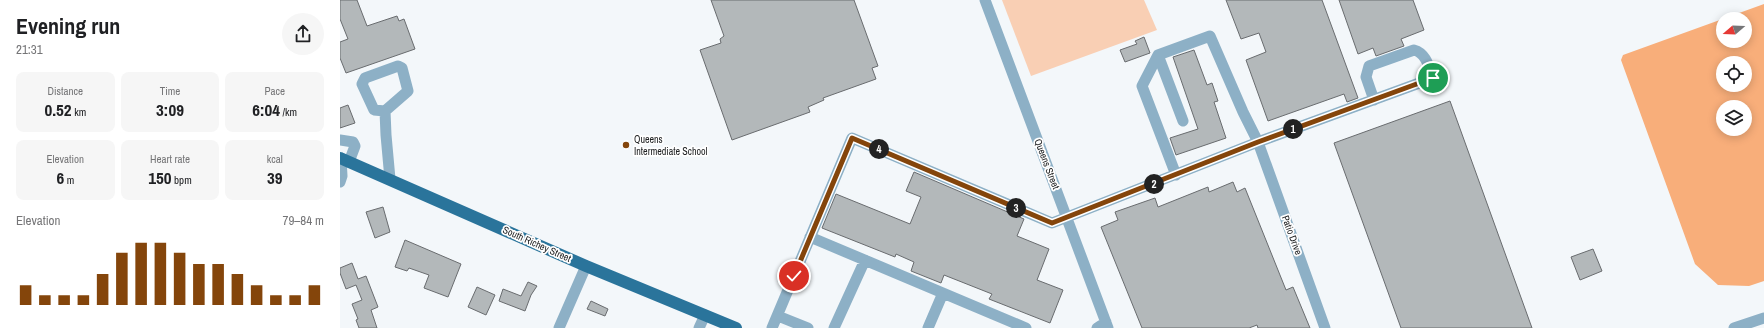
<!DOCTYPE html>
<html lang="en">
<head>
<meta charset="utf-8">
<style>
	:root { --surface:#fff; --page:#f6f6f6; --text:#202124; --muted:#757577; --accent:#84450b }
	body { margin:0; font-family:"Archivo Narrow",sans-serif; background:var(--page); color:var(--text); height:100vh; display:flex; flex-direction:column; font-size:15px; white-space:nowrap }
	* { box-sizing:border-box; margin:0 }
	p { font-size:13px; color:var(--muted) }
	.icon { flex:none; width:22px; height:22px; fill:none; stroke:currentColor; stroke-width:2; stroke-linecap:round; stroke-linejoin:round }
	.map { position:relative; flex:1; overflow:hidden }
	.sheet { display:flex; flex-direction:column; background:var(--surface); width:340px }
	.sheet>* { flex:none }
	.needle { width:26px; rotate:251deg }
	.controls { position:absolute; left:1376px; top:12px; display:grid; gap:8px }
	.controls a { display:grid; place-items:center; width:36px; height:36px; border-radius:50%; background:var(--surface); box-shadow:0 2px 10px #0003; font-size:20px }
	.pin { position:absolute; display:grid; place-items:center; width:34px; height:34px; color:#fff; margin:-17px; border:2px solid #fff; border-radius:50%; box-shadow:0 1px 4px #0007 }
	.km { position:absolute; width:20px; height:20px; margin:-10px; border-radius:50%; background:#222; color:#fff; font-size:11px; line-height:20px; text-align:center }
	.round { display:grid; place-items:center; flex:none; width:42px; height:42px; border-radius:21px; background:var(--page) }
	.head { display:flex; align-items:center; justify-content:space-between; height:68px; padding:0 16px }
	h1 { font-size:22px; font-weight:700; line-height:30px }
	.figures { display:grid; grid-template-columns:repeat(3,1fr); gap:6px; height:68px; padding:4px 16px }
	.figures div { display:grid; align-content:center; border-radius:8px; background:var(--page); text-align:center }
	.figures b { font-size:17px; font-weight:700 }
	.figures small { font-size:11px; font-weight:400 }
	.figures p { font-size:11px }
	.chart { height:112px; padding:8px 16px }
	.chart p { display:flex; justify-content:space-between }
	.chart svg { width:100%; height:72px; margin-top:4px; stroke:var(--accent); stroke-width:6 }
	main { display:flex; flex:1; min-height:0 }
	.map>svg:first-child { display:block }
</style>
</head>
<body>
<main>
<section class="sheet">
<div class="head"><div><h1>Evening run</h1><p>21:31</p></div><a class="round"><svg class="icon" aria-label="share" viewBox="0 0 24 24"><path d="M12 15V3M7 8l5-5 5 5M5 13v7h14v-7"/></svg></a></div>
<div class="figures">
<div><p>Distance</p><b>0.52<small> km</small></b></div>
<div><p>Time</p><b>3:09</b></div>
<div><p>Pace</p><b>6:04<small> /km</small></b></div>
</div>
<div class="figures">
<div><p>Elevation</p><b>6<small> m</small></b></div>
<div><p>Heart rate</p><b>150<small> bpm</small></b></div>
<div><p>kcal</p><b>39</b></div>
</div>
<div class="chart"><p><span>Elevation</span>79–84 m</p>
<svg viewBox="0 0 160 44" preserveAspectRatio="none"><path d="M5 44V32M15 44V38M25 44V38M35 44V38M45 44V25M55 44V12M65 44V6M75 44V6M85 44V12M95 44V19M105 44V19M115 44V25M125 44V32M135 44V38M145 44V38M155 44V32"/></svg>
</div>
</section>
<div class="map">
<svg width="1424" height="328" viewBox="0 0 1424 328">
	<rect width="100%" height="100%" fill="#f3f7fa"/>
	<path fill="#f9cfb4" d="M662,0H804L817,30L691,76Z"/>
	<path fill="#f8ae7a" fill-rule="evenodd" d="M1424,4V281L1409,286L1378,285L1355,264L1281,60L1283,55ZM1383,19H1405V41H1383ZM1383,63H1405V85H1383ZM1383,107H1405V129H1383Z"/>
	<path fill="#b3b8ba" stroke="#696c6f" d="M0,0H17L27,26L57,16L59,21L64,19L75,49L6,73L0,58V42L8,39L0,19Z
		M371,0H514L538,66L532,68L536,79L483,98L484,100L468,107L470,112L392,140L360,50L381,43L380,39L384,36Z
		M886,0H982L1018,98L1007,102L1004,94L928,121L906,60L926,52L919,33L901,39Z
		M999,0H1073L1084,30L1061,39L1064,46L1036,56L1033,48L1018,54Z
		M804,37L810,53L785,62L780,50L797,44L795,41Z
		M854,50L867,85L872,83L878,101L874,102L886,138L836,155L830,138L858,129L833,57Z
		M1110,101L1192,328H1061L994,143Z
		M8,105L15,123L0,128V108Z
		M574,172L684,219L677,236L709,249L697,280L723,290L710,323L649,299L652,294L604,275L601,283L571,271L574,262L556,254L555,257L482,228L496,194L570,224L581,197L566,191Z
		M893,182L897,192L905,188L946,290L953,287L970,328H918L917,325L909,328H802L761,227L778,220L775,212L815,198L818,207L868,187L869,192Z
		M43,207L50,232L35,238L26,212Z
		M65,240L121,264L108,297L84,288L89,275L69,268L67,271L55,267Z
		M1253,249L1262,271L1240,280L1231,257Z
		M12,263L18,279L26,276L38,307L31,310L37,328H19L16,320L18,319L12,304L22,300L16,285L6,289L0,273V268Z
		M188,282L197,286L191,295L185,311L159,301L163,289L181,296Z
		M137,287L155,295L146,315L128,307Z
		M251,301L268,309L265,316L247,309Z"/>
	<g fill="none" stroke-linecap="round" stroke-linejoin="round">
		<path stroke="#8db0c6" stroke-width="11" d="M645,0L768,328
			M818,55L843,121
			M45,111L34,110L22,84L25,78L58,66L62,68L68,91L45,111L46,135L50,179
			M0,140L13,142L15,146L9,162
			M836,175L802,86L818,55L870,36L903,112L918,142L985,328
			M0,182L2,176L1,158
			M470,237L686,328
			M438,316L468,328
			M219,328L246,266
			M359,328L365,315
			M432,328L512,138L712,223L918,142L1093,78C1089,67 1086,53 1074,50L1029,66L1026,77L1034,100
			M494,328L525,260
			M588,328L603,293
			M757,328L766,322
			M1394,328L1424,318"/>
		<path stroke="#2a749b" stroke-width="12" d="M0,158L246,266L396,328"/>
	</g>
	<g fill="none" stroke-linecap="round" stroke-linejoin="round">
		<defs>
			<path id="route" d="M454,276L512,138L712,223L918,142L1093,78"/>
		</defs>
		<use href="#route" stroke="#fff" stroke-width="8"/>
		<use href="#route" stroke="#84450b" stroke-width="5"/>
	</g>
	<circle fill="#84450b" stroke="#fff" stroke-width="1.5" cx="286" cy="145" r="4"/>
	<g text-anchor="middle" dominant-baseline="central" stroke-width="3.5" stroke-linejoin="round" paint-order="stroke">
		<g font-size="10" fill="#202223" stroke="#fff" text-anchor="start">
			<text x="294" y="139">Queens<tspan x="294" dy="12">Intermediate School</tspan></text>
		</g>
		<g font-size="10" fill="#202223" stroke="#fff">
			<text transform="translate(707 164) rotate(69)">Queens Street</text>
			<text transform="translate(952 235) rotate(70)">Patio Drive</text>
			<text transform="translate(197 244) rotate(24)">South Richey Street</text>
		</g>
	</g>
</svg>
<div class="controls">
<a><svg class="needle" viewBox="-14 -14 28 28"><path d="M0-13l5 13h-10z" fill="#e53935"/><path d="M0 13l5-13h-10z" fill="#757577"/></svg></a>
<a><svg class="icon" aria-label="locate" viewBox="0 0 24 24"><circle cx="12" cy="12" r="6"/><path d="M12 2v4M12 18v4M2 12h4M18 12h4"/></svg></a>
<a><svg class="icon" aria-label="layers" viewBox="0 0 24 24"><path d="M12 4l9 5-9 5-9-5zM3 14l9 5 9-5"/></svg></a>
</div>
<div class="pin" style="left:1093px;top:78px;background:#1e9e55"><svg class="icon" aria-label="arrive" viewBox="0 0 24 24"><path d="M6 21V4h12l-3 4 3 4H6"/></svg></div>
<div class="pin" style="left:454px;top:276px;background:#d93025"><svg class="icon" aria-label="check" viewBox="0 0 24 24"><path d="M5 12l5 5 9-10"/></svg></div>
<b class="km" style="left:953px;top:129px">1</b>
<b class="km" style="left:814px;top:184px">2</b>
<b class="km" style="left:676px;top:208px">3</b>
<b class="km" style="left:539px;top:149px">4</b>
</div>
</main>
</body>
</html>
